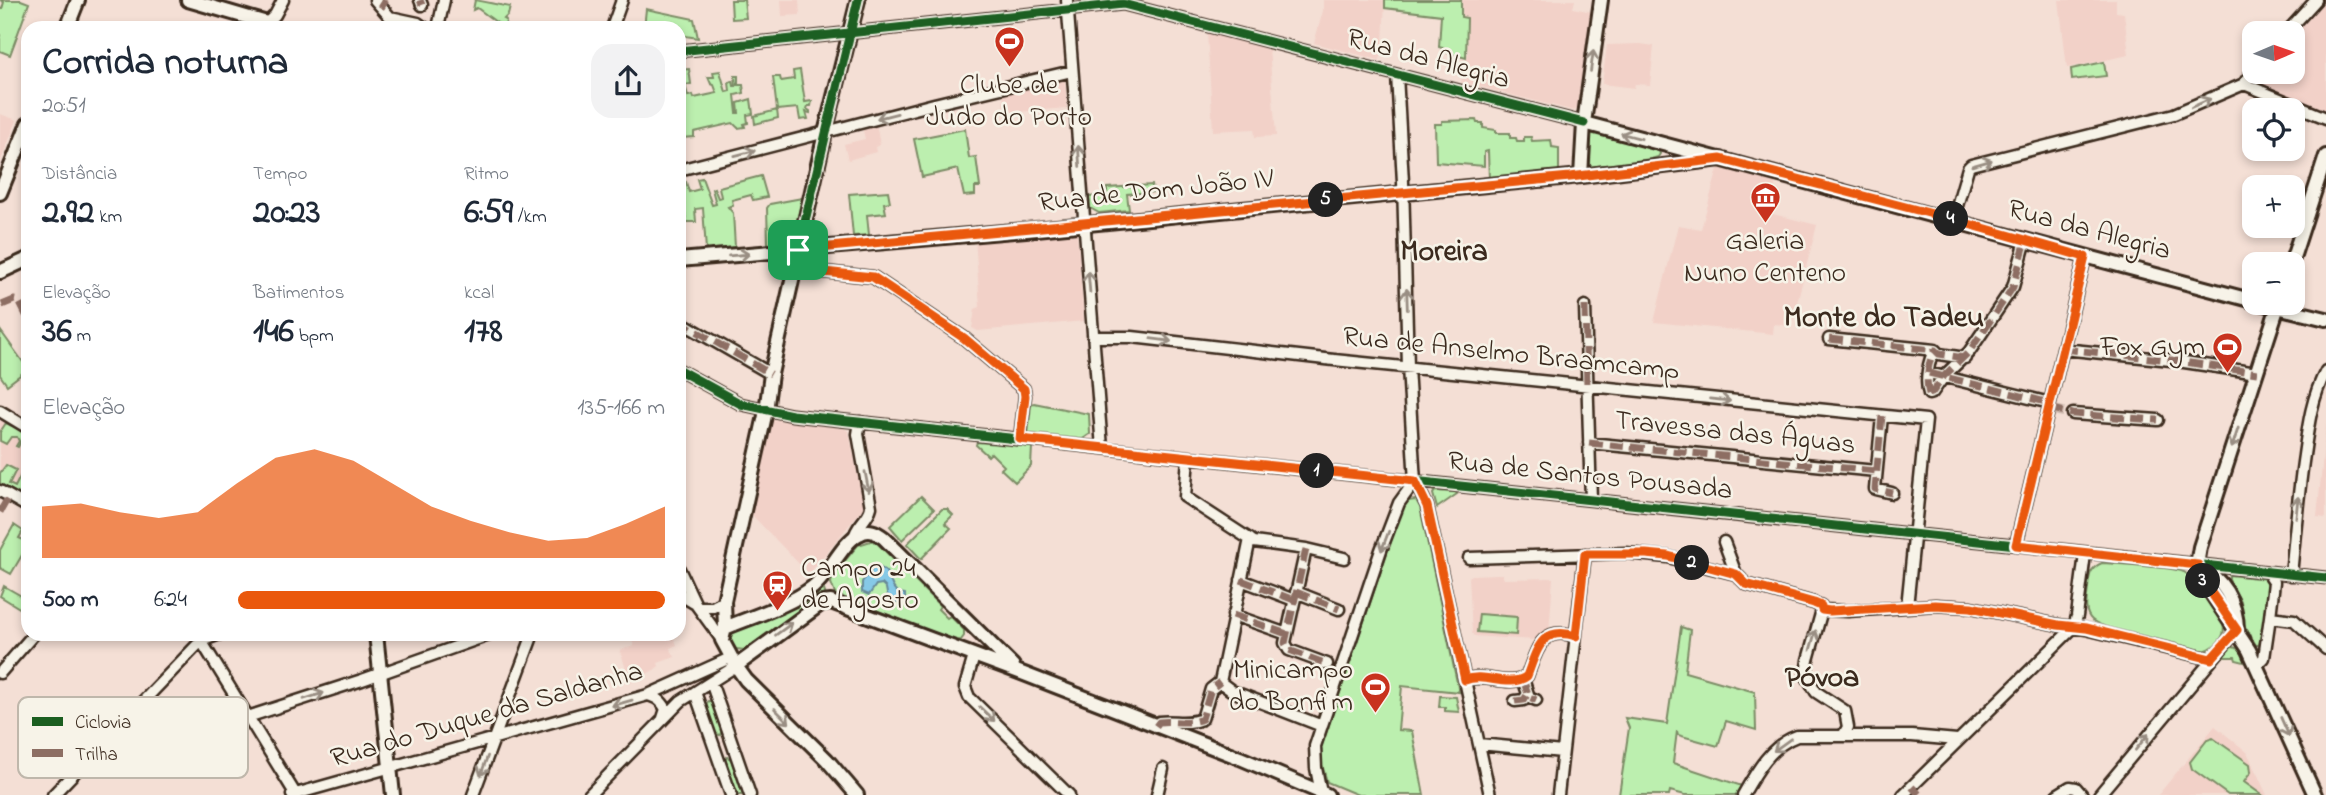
<!DOCTYPE html>
<html lang="pt">
<head>
<meta charset="utf-8">
<style>
	:root { --surface:#fff; --page:#f2f2f3; --text:#1f2937; --muted:#747a83; --accent:#ea580c }
	body { margin:0; font-family:"Indie Flower",sans-serif; background:var(--page); color:var(--text); height:100vh; display:flex; flex-direction:column; font-size:26px; white-space:nowrap }
	* { box-sizing:border-box; margin:0 }
	p { font-size:23px; color:var(--muted) }
	.icon { flex:none; width:38px; height:38px; fill:none; stroke:currentColor; stroke-width:2; stroke-linecap:round; stroke-linejoin:round }
	.map { position:relative; flex:1; overflow:hidden }
	.panel { position:absolute; left:21px; top:21px; width:665px; height:620px; display:flex; flex-direction:column; background:var(--surface); border-radius:21px; box-shadow:0 4px 10px #0003 }
	.panel>* { flex:none }
	.needle { width:46px; rotate:88deg }
	.tools { position:absolute; left:2242px; top:21px; display:grid; gap:14px }
	.tools a { display:grid; place-items:center; width:63px; height:63px; border-radius:14px; background:var(--surface); box-shadow:0 4px 10px #0003; font-size:35px }
	.pin { position:absolute; display:grid; place-items:center; width:60px; height:60px; color:#fff; margin:-30px; border-radius:14px; box-shadow:0 4px 10px #0006 }
	.km { position:absolute; width:35px; height:35px; margin:-18px; border-radius:50%; background:#222; color:#fff; font-size:19px; line-height:35px; text-align:center }
	.round { display:grid; place-items:center; flex:none; width:74px; height:74px; border-radius:21px; background:var(--page) }
	.head { display:flex; align-items:center; justify-content:space-between; height:119px; padding:0 21px }
	h1 { font-size:38px; font-weight:800; line-height:52px }
	.metrics { display:grid; grid-template-columns:repeat(3,1fr); gap:10px; height:119px; padding:7px 21px }
	.metrics div { display:grid; align-content:center }
	.metrics b { font-size:35px; font-weight:800 }
	.metrics small { font-size:19px; font-weight:400 }
	.metrics p { font-size:19px }
	.chart { height:196px; padding:14px 21px }
	.chart p { display:flex; justify-content:space-between }
	.chart svg { width:100%; height:126px; margin-top:7px; fill:var(--accent); opacity:.7 }
	ul { padding:0 21px; list-style:none; font-size:23px }
	li { display:grid; grid-template-columns:112px 84px 1fr; align-items:center; height:52px }
	li i { height:18px; border-radius:9px; background:var(--accent) }
	.map>svg:first-child { display:block }
</style>
</head>
<body>
<div class="map">
<svg width="2326" height="795" viewBox="0 0 2326 795">
	<rect width="100%" height="100%" fill="#f4dfd5"/>
	<filter id="ink" filterUnits="userSpaceOnUse"><feTurbulence type="fractalNoise" baseFrequency=".0143" numOctaves="2"/><feDisplacementMap in="SourceGraphic" scale="14" xChannelSelector="R" yChannelSelector="G"/><feConvolveMatrix kernelMatrix="1 2 1 2 8 2 1 2 1" color-interpolation-filters="sRGB"/></filter>
	<g filter="url(#ink)">
		<path fill="#f2d1c8" d="M781,0H799L800,15L782,16Z
			M1323,0H1385L1383,44L1379,60L1314,43L1323,11Z
			M1461,0H1575L1573,8L1592,12L1579,107L1574,111L1461,82L1468,53L1467,18L1461,17Z
			M2059,0H2116V12L2124,13L2129,55L2067,68Z
			M2326,0V114L2260,82L2258,75L2261,72H2292L2293,37Z
			M1207,32L1269,48L1276,136L1255,137L1254,129L1213,131Z
			M1640,44L1654,46L1650,85L1635,84L1634,88L1602,84L1607,45Z
			M1062,77L1065,81L1067,108L1004,113L1003,90Z
			M0,114L17,120L0,163Z
			M876,123L880,145L875,147L876,152L848,160L844,144L865,139L862,126Z
			M1730,167L1776,180L1769,213L1817,225L1791,326L1774,324L1773,334L1654,322L1678,225L1701,229L1718,169Z
			M1074,230L1077,233L1084,321L978,331L972,328L975,309L980,307L975,238Z
			M0,416L28,432V499L0,484Z
			M770,419L844,428L849,432L864,507L809,574L749,512Z
			M2326,425V518L2317,517Z
			M1498,574H1502L1504,579L1553,578L1549,633L1535,640L1474,636L1472,633L1469,577L1472,575Z
			M634,634H672L677,645L670,648L675,657L658,663L659,666L654,670L630,682L620,650L634,646L630,635Z
			M2215,726L2247,752L2267,795H2158Z"/>
		<path fill="#bcefaf" stroke="#7c8c66" stroke-width="2" d="M0,0H21L29,3L10,55L0,51V9H2L4,2Z
			M475,0L510,7L508,15L504,19L506,20L505,28H499L500,25L477,8L473,10Z
			M731,0H744L746,18L732,19Z
			M1385,0H1461V17L1467,18L1466,58L1448,53L1449,50L1439,47L1441,15L1385,8Z
			M646,9L694,19L698,38L679,35V28H644Z
			M2104,62L2106,76L2072,80L2071,69Z
			M689,69L691,84L685,85L688,96L693,95L694,98L717,93L714,85L711,84L708,77H714L713,72L720,71L726,92L730,91L729,82L733,81L734,86H736L735,76H738V85H743L744,93L735,95L737,113H739L738,103L751,99L753,114L747,115L748,123L744,124L745,127L738,128L733,123L694,132V137L681,138L679,135V70Z
			M800,70L805,102L812,101L811,106H808L807,109L810,111V113L806,112L808,119L800,120L798,108L777,110L778,118L755,124L754,116L777,110L773,77H780L781,81L794,79L793,71Z
			M1476,120L1477,123H1483V128L1496,130V133H1510V138H1516L1517,141H1524V137H1531L1532,141L1551,140L1552,147L1559,148V172L1489,180L1488,151L1484,152V166L1436,162L1435,124H1442V121Z
			M965,129L969,158L976,157L980,187H975V195L964,196L958,169L922,177L914,139Z
			M1591,131L1658,149L1660,154L1658,157L1651,159L1590,167Z
			M761,176L767,197L753,200L751,195L732,200L733,205L728,207L733,213L735,247L706,250L703,208L695,209L696,222H686L684,202H679V198L681,197L679,184L686,182L689,192L700,189L697,179L702,178L712,205L716,204L712,189L714,188L718,198L721,197L719,187Z
			M1152,185L1153,192L1127,194L1129,210L1099,213L1090,208L1089,197L1107,195V188Z
			M888,191L890,202L884,203L886,213L867,215L869,235L853,236L849,194Z
			M802,198L792,242L768,244L767,208L770,204Z
			M0,330L28,369L7,385L0,375Z
			M1034,403L1089,414L1090,434L1080,441L1028,435L1031,404Z
			M6,423L12,426L14,424L27,431L18,447L16,446L19,441L17,437H11L6,444L0,441V432Z
			M977,442L1032,447L1031,466L1015,482L1001,469L1004,466L991,453L988,456L976,445Z
			M6,465L16,470L9,484L15,487L21,475L28,479V499L0,484V473Z
			M1435,491L1456,492L1457,494L1437,508L1433,494Z
			M921,496L934,509L902,540L890,526Z
			M1416,500L1420,507L1459,692L1402,686L1398,730L1412,731L1424,795H1358L1327,782L1321,761V748L1403,506L1407,501Z
			M942,509H947L953,515L945,523L951,528L921,559L907,544Z
			M14,525L23,531L19,538L28,542V545L11,574L0,568V550Z
			M874,540L940,606L938,609L947,618L950,616L964,630V636L961,640L952,641L835,594L831,583L833,575L858,545Z
			M2102,563C2118,564 2174,567 2184,572C2195,579 2220,613 2223,625C2227,638 2213,650 2201,651C2182,647 2103,630 2092,620C2083,612 2087,598 2088,588C2089,575 2090,568 2102,563Z
			M2229,575L2267,579L2269,582L2268,601L2259,645H2256L2244,626L2241,602L2229,580Z
			M822,584L826,596L745,650L736,649L732,644L730,638L734,631Z
			M4,586L23,597L22,600L26,602L21,609L0,596Z
			M1479,614L1517,617L1516,635L1477,632Z
			M1681,627L1690,630L1685,672L1755,692L1756,730L1726,721L1718,746L1678,735L1677,731L1673,763L1742,786L1737,795H1685L1670,791L1669,795H1619L1629,728L1625,718L1667,724Z
			M2232,647C2242,648 2244,656 2248,663L2236,660L2235,657H2222L2228,648Z
			M1440,696L1456,697L1459,712L1445,711V707H1439Z
			M708,701L713,702L722,731L720,735L715,734L706,705Z
			M2213,738L2250,764L2251,772L2244,782L2262,795H2228L2192,769L2190,762L2207,740Z
			M727,757L731,759L743,795H736L724,761Z"/>
		<path fill="#86c9e7" stroke="#688997" stroke-width="2" d="M874,567C897,568 883,591 905,594V600L894,604L888,599L886,588L882,584L876,585L869,595L862,592V582Z"/>
		<g fill="none" stroke-linecap="round" stroke-linejoin="round">
			<path stroke="#cfbbb0" stroke-width="10" stroke-dasharray="10 5" stroke-linecap="butt" d="M2054,410L2073,414"/>
			<defs>
				<path id="minor" d="M375,0L390,17L418,23L425,28
					M420,0L422,5
					M1067,0L1102,448
					M267,23L275,15L283,0
					M438,28L444,0
					M612,28L622,0
					M2286,33L2316,0
					M679,51L1123,4L1584,123
					M1397,75L1403,182L1408,367L1414,466L1415,481L1427,506L1490,795
					M2244,84L2326,118
					M679,170L934,104L1072,71
					M1953,220L1968,168L1971,165L2174,114L2244,84L2254,69
					M794,269L873,277L964,338L1024,389L1025,396L1020,439
					M1585,306L1591,500
					M679,321L771,374
					M1093,337H1132L1334,360L1926,420L1907,607
					M1829,339L1935,350L1939,354L1965,358
					M2063,349L2171,360L2257,373
					M679,370L741,404L792,415L2326,578
					M1929,373L2050,403
					M1929,394L1932,393L1944,376L1969,352L2013,287L2026,240
					M1929,394C1925,382 1928,360 1935,350
					M0,411L28,428
					M2073,414L2158,420
					M1882,416L1875,489L1892,493
					M1589,443L1876,471
					M1188,458L1185,497L1254,542L1306,549L1344,558
					M0,491L28,507
					M854,538C856,525 868,520 871,507L858,434L860,422
					M1250,539L1220,682L1232,691L1322,726
					M1724,542L1736,574
					M2016,545L2085,257
					M1306,549L1285,643L1289,650L1327,664
					M1469,558L1626,553L1668,557L1736,574L1746,584L1814,603L1821,606L1822,610L1848,611L1935,605L1971,607L2058,625L2086,629L2211,659
					M679,569L695,603L722,640
					M2291,575C2295,535 2298,495 2304,455C2308,426 2312,396 2326,371
					M1241,580L1294,600
					M1296,592L1339,609
					M679,594L694,603
					M698,607H713L724,601
					M1822,610L1808,660L1806,675L1816,692L1845,711L1848,727L1843,736
					M1233,615L1287,634
					M2270,617L2294,620L2326,649
					M197,634L296,795
					M974,656L965,687L969,697L1069,795
					M2257,665L2264,658L2270,617L2274,582L2268,573
					M0,673L34,634
					M1523,679L1529,697L1536,700
					M1465,680C1484,672 1509,689 1527,676C1537,650 1541,625 1575,636
					M711,682L750,795
					M695,692L731,795
					M648,695C657,698 661,700 666,709L663,718
					M1515,701L1524,700L1527,695
					M1156,726L1159,722C1173,720 1188,725 1202,719L1211,689L1220,682
					M1479,744L1562,752
					M78,769L108,762L362,680L492,634
					M1321,793L1316,768L1315,746L1381,550L1399,503L1415,481
					M53,795L201,641L220,634
					M292,795L648,695L730,658
					M473,795L533,634
					M589,795L681,701L736,666
					M1157,795L1163,769
					M1558,795L1585,554
					M1743,795C1756,772 1771,745 1797,736H1912L1957,740
					M1903,795L2074,627L2077,616L2085,554
					M2057,795L2070,787L2076,788L2082,795
					M2099,795L2237,630"/>
				<path id="major" d="M188,0L267,23L272,28
					M67,28L78,0
					M1584,123L2254,301
					M1581,176L1584,123L1601,0
					M0,193L28,124
					M679,260L1026,230L1581,176L1721,159
					M2291,264L2326,156
					M0,272L28,259
					M2261,303L2326,319
					M2279,303L2200,547L2198,559L2200,576L2249,650L2315,795
					M2198,565C2222,578 2237,602 2237,630
					M725,628C751,617 791,605 813,587C829,574 843,542 859,534C869,528 876,532 884,538L1013,666
					M376,634L393,795
					M736,666L822,603L831,602L1019,672L1240,758L1327,795
					M857,795L827,760L746,680L736,666L722,640L725,628L724,601L766,411L771,374L825,133L858,0"/>
			</defs>
			<use href="#minor" stroke="#3b2a1e" stroke-width="15"/>
			<use href="#major" stroke="#3b2a1e" stroke-width="18"/>
			<use href="#minor" stroke="#f7f3e8" stroke-width="10"/>
			<use href="#major" stroke="#f7f3e8" stroke-width="12"/>
			<path stroke="#8d6e63" stroke-width="7" stroke-dasharray="14 7" stroke-linecap="butt" d="M420,0L422,5
				M381,8L386,0
				M794,269L873,277L964,338L1024,389L1025,396L1020,439
				M2,305L14,300L19,301L28,319
				M1585,306L1587,386
				M679,321L771,374
				M1829,339L1935,350L1939,354L1965,358
				M2063,349L2171,360L2257,373
				M1929,373L2050,403
				M1929,394L1932,393L1944,376L1969,352L2013,287L2026,240
				M1929,394C1925,382 1928,360 1935,350
				M2049,408L2073,414L2158,420
				M1882,416L1875,489L1892,493
				M1589,443L1876,471
				M0,512L9,496
				M1306,549L1285,643L1289,650L1327,664
				M1241,580L1294,600
				M1296,592L1339,609
				M1233,615L1287,634
				M1523,679L1529,697L1536,700
				M1465,680C1484,672 1509,689 1527,676C1537,650 1541,625 1575,636
				M1515,701L1524,700L1527,695
				M1156,726L1159,722C1173,720 1188,725 1202,719L1211,689L1220,682
				M1912,787L1919,794"/>
			<defs>
				<path id="cycleway" d="M679,51L1123,4L1584,123
					M798,250L858,0
					M679,370L741,404L792,415L2326,578"/>
			</defs>
			<use href="#cycleway" stroke="#f7f3e8" stroke-width="13"/>
			<use href="#cycleway" stroke="#1b5e20" stroke-width="9"/>
		</g>
		<defs><path id="oneway-shaft" d="M-6 0H5M1.5-3L5.5 0L1.5 3" fill="none" stroke-width="1.6" stroke-linecap="round" stroke-linejoin="round" transform="scale(1.75)"/></defs>
		<g stroke="#998e83">
			<use href="#oneway-shaft" transform="translate(1592 61) rotate(-82)"/>
			<use href="#oneway-shaft" transform="translate(2201 103) rotate(-24)"/>
			<use href="#oneway-shaft" transform="translate(887 116) rotate(166)"/>
			<use href="#oneway-shaft" transform="translate(1631 136) rotate(-165)"/>
			<use href="#oneway-shaft" transform="translate(745 153) rotate(-14)"/>
			<use href="#oneway-shaft" transform="translate(1079 156) rotate(-94)"/>
			<use href="#oneway-shaft" transform="translate(1982 163) rotate(-16)"/>
			<use href="#oneway-shaft" transform="translate(739 255) rotate(-5)"/>
			<use href="#oneway-shaft" transform="translate(1089 282) rotate(-95)"/>
			<use href="#oneway-shaft" transform="translate(1407 299) rotate(-92)"/>
			<use href="#oneway-shaft" transform="translate(1161 340) rotate(7)"/>
			<use href="#oneway-shaft" transform="translate(1720 400) rotate(6)"/>
			<use href="#oneway-shaft" transform="translate(2235 438) rotate(108)"/>
			<use href="#oneway-shaft" transform="translate(867 482) rotate(79)"/>
			<use href="#oneway-shaft" transform="translate(2297 507) rotate(-84)"/>
			<use href="#oneway-shaft" transform="translate(1385 541) rotate(111)"/>
			<use href="#oneway-shaft" transform="translate(784 629) rotate(-36)"/>
			<use href="#oneway-shaft" transform="translate(1813 640) rotate(-74)"/>
			<use href="#oneway-shaft" transform="translate(314 696) rotate(-18)"/>
			<use href="#oneway-shaft" transform="translate(622 703) rotate(164)"/>
			<use href="#oneway-shaft" transform="translate(987 714) rotate(44)"/>
			<use href="#oneway-shaft" transform="translate(782 716) rotate(45)"/>
			<use href="#oneway-shaft" transform="translate(2285 727) rotate(66)"/>
			<use href="#oneway-shaft" transform="translate(2142 742) rotate(-51)"/>
			<use href="#oneway-shaft" transform="translate(1782 745) rotate(144)"/>
			<use href="#oneway-shaft" transform="translate(484 766) rotate(110)"/>
		</g>
	</g>
	<g fill="none" stroke-linecap="round" stroke-linejoin="round" filter="url(#ink)">
		<defs>
			<path id="route" d="M1721,159L1944,217L2085,257L2016,545L2198,565L2201,578L2237,630L2211,659L2086,628L2058,625L1971,607L1935,605L1830,611L1822,610L1821,606L1814,603L1746,584L1736,574L1668,556L1646,554H1585L1576,636C1541,625 1537,650 1527,676C1510,689 1484,672 1465,680L1427,506L1415,481L1020,439L1025,396L1024,389L964,338L873,277L794,269L798,250L1570,177Z"/>
		</defs>
		<use href="#route" stroke="#fff" stroke-width="14"/>
		<use href="#route" stroke="#ea580c" stroke-width="9"/>
	</g>
	<defs>
		<symbol id="stadium-pin" viewBox="-11 -11 22 30"><path d="M0 17L-7.5 6A9.5 9.5 0 1 1 7.5 6Z" fill="#c8321e" stroke="#f7f3e8"/><path d="M0-5a6.5 5 0 1 0 0 10a6.5 5 0 1 0 0-10ZM-3.5-1.8h7v3.6h-7Z" fill="#fff"/></symbol>
		<symbol id="museum-pin" viewBox="-11 -11 22 30"><path d="M0 17L-7.5 6A9.5 9.5 0 1 1 7.5 6Z" fill="#c8321e" stroke="#f7f3e8"/><path d="M0-6L6-3V-2H-6V-3ZM-5-1h2V3h-2ZM-1-1h2V3h-2ZM3-1h2V3H3ZM-6 4H6V6H-6Z" fill="#fff"/></symbol>
		<symbol id="station-pin" viewBox="-11 -11 22 30"><path d="M0 17L-7.5 6A9.5 9.5 0 1 1 7.5 6Z" fill="#c8321e" stroke="#f7f3e8"/><path d="M-3-6H3Q5-6 5-4V2Q5 4 3 4L4.5 6H3L1.5 4h-3L-3 6H-4.5L-3 4Q-5 4-5 2V-4Q-5-6-3-6ZM-3.5-4v3h7v-3ZM-3.5 1v1.5H-2V1ZM2 1v1.5H3.5V1Z" fill="#fff"/></symbol>
	</defs>
	<g fill-rule="evenodd">
		<use href="#stadium-pin" x="992" y="24" width="35" height="47"/>
		<use href="#museum-pin" x="1748" y="180" width="35" height="47"/>
		<use href="#stadium-pin" x="2210" y="330" width="35" height="47"/>
		<use href="#station-pin" x="760" y="568" width="35" height="47"/>
		<use href="#stadium-pin" x="1358" y="670" width="35" height="47"/>
	</g>
	<g text-anchor="middle" dominant-baseline="central" stroke-width="5" stroke-linejoin="round" paint-order="stroke">
		<g font-size="28" fill="#3b2a1e" stroke="#f7f3e8">
			<text transform="translate(1428 60) rotate(15)">Rua da Alegria</text>
			<text transform="translate(1156 192) rotate(-6)">Rua de Dom João IV</text>
			<text transform="translate(2089 231) rotate(15)">Rua da Alegria</text>
			<text transform="translate(1511 355) rotate(6)">Rua de Anselmo Braamcamp</text>
			<text transform="translate(1735 434) rotate(6)">Travessa das Águas</text>
			<text transform="translate(1590 477) rotate(6)">Rua de Santos Pousada</text>
			<text transform="translate(487 716) rotate(-16)">Rua do Duque da Saldanha</text>
		</g>
		<g font-size="28" fill="#3b2a1e" stroke="#f7f3e8">
			<text x="1009" y="86">Clube de<tspan x="1009" dy="32">Judo do Porto</tspan></text>
			<text x="1765" y="242">Galeria<tspan x="1765" dy="32">Nuno Centeno</tspan></text>
			<text x="2205" y="348" text-anchor="end">Fox Gym</text>
			<text x="801" y="569" text-anchor="start">Campo 24<tspan x="801" dy="32">de Agosto</tspan></text>
			<text x="1353" y="671" text-anchor="end">Minicampo<tspan x="1353" dy="32">do Bonfim</tspan></text>
		</g>
		<g font-size="30" font-weight="bold" fill="#3b2a1e" stroke="#f7f3e8">
			<text x="1444" y="253">Moreira</text>
			<text x="1884" y="319">Monte do Tadeu</text>
			<text x="1822" y="679">Póvoa</text>
		</g>
	</g>
	<rect x="18" y="697" width="230" height="81" rx="10" fill="#f7f3e8" stroke="#bfb7ab" stroke-width="2"/>
	<rect x="32" y="717" width="31" height="9" fill="#1b5e20"/>
	<rect x="32" y="749" width="31" height="8" fill="#8d6e63"/>
	<g font-size="19" fill="#3b2a1e">
		<text x="75" y="728">Ciclovia</text>
		<text x="75" y="760">Trilha</text>
	</g>
</svg>
<div class="tools">
<a><svg class="needle" viewBox="-14 -14 28 28"><path d="M0-13l5 13h-10z" fill="#e53935"/><path d="M0 13l5-13h-10z" fill="#747a83"/></svg></a>
<a><svg class="icon" aria-label="locate" viewBox="0 0 24 24"><circle cx="12" cy="12" r="6"/><path d="M12 2v4M12 18v4M2 12h4M18 12h4"/></svg></a>
<a>+</a>
<a>−</a>
</div>
<div class="pin" style="left:798px;top:250px;background:#1e9e55"><svg class="icon" aria-label="arrive" viewBox="0 0 24 24"><path d="M6 21V4h12l-3 4 3 4H6"/></svg></div>
<b class="km" style="left:1317px;top:471px">1</b>
<b class="km" style="left:1692px;top:563px">2</b>
<b class="km" style="left:2203px;top:581px">3</b>
<b class="km" style="left:1951px;top:219px">4</b>
<b class="km" style="left:1326px;top:200px">5</b>
<section class="panel">
<div class="head"><div><h1>Corrida noturna</h1><p>20:51</p></div><a class="round"><svg class="icon" aria-label="share" viewBox="0 0 24 24"><path d="M12 15V3M7 8l5-5 5 5M5 13v7h14v-7"/></svg></a></div>
<div class="metrics">
<div><p>Distância</p><b>2.92<small> km</small></b></div>
<div><p>Tempo</p><b>20:23</b></div>
<div><p>Ritmo</p><b>6:59<small> /km</small></b></div>
</div>
<div class="metrics">
<div><p>Elevação</p><b>36<small> m</small></b></div>
<div><p>Batimentos</p><b>146<small> bpm</small></b></div>
<div><p>kcal</p><b>178</b></div>
</div>
<div class="chart"><p><span>Elevação</span>135–166 m</p>
<svg viewBox="0 0 160 44" preserveAspectRatio="none"><path d="M0 44V26L10 25L20 28L30 30L40 28L50 18L60 9L70 6L80 10L90 18L100 26L110 31L120 35L130 38L140 37L150 32L160 26V44z"/></svg>
</div>
<ul>
<li><b>500 m</b>6:24<i style="width:100%"></i></li>
</ul>
</section>
</div>
</body>
</html>
